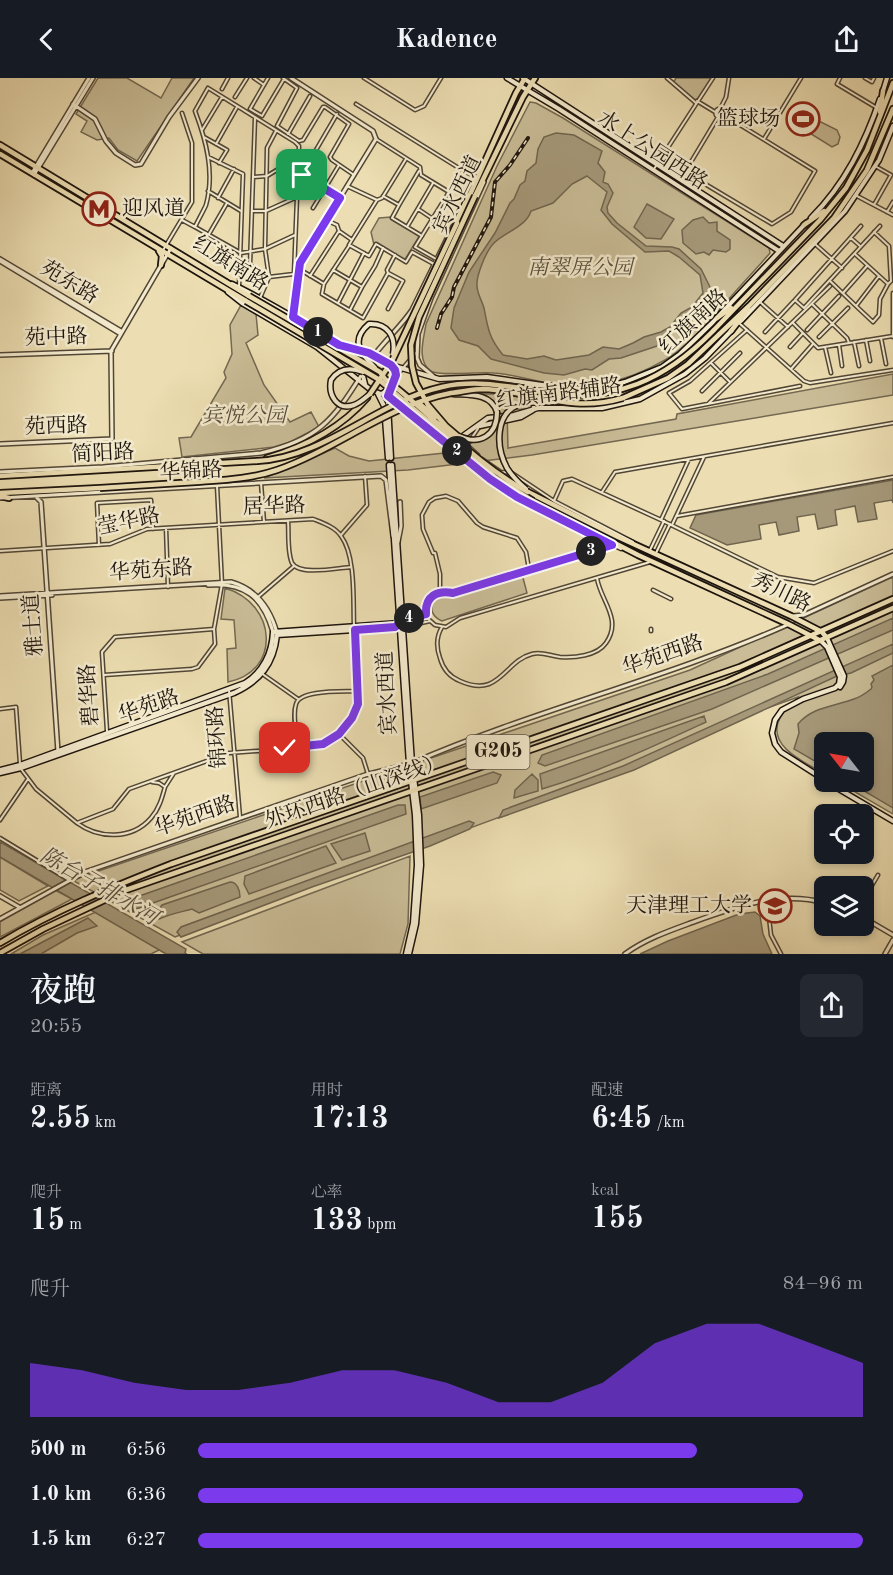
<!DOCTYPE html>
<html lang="zh">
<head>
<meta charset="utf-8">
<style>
	:root { --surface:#171b24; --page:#242831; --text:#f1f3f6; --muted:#9ea1a6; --accent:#7c3aed }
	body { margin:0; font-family:"Old Standard TT","Noto Serif SC",serif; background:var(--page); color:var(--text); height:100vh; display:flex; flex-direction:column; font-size:22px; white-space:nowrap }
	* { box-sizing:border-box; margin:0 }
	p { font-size:20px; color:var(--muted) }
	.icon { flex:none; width:33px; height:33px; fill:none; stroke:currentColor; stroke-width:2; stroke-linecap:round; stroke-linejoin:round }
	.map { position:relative; height:876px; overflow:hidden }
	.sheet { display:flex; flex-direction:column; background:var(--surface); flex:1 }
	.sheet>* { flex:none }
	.needle { width:39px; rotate:301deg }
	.buttons { position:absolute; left:814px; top:654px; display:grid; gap:12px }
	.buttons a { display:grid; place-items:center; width:60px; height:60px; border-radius:9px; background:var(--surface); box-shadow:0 3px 9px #0003; font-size:30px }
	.pin { position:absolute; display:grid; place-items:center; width:51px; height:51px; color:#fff; margin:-26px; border-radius:12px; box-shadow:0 3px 9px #0006 }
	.km { position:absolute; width:30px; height:30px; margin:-15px; border-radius:50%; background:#222; color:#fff; font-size:16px; line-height:30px; text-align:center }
	.round { display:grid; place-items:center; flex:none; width:63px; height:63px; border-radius:9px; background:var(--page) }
	.summary { display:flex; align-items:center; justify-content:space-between; height:102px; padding:0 30px }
	h1 { font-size:33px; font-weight:600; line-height:45px }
	.stats { display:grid; grid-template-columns:repeat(3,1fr); gap:9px; height:102px; padding:6px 30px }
	.stats div { display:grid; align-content:center }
	.stats b { font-size:30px; font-weight:600 }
	.stats small { font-size:16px; font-weight:400 }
	.stats p { font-size:16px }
	.chart { height:168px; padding:12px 30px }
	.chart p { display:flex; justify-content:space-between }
	.chart svg { width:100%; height:108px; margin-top:6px; fill:var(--accent); opacity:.7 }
	ul { padding:0 30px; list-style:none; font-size:20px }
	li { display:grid; grid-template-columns:96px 72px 1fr; align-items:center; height:45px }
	li i { height:15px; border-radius:8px; background:var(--accent) }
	header { display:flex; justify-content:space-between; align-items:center; height:78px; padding:0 30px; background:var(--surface); font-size:27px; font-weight:600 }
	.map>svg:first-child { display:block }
</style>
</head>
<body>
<header><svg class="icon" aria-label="back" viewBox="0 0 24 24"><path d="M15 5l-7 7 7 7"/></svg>Kadence<svg class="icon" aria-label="share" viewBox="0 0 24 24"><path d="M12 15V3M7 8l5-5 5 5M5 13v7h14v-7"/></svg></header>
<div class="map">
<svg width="893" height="876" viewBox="0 0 893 876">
	<rect width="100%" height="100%" fill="#ecdeb2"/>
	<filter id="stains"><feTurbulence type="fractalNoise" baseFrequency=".00333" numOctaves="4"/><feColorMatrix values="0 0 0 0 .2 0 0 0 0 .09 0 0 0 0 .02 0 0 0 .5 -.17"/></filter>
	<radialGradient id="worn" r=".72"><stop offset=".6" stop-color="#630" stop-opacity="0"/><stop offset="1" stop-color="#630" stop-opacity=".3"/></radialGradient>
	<path fill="#c9bc96" stroke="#736852" stroke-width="1.5" d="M98,0H127L161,20L172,0H194L137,83L118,72L109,60L97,62L81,54L87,43L76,36Z
		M676,0H712L696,24L673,5Z
		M530,24L536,25L563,40L769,170L770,175C756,191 741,207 727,223C709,243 689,268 665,282C624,306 590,311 543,304C527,301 510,296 494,295C480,293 439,299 431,293C416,283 424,260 426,246L497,88Z
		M802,31L812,37L808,45L817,42L837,52L840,59L838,66L832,69L808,54V46L805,50L794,44Z
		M391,139L420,157L404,183L374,167L371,154L379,140Z
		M241,227L256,236L258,257L246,265L264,307L290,344L311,334L319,349L290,364L274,369L182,379L179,360L191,359L226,300L224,294L232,276L230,247Z
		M893,296V317L532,377L408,392L264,400L335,370L349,378L369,383L454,374L481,360L492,350L496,338L491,326L473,316H508L530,323L526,331L507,332L508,370L676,341L677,336Z
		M522,496L527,515L442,543C433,539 429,532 434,523L442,517L454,518Z
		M893,499V736L838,704H864V664H825V696C806,685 765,668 780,640C784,632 793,626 798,619L737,641L646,685L175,859L72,802L690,592Z
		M225,510C278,526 281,594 228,604L227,571L236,570L234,542L221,541Z
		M410,778L408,846L400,876H203L182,864Z
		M0,779L48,808L19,823L0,812Z
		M55,812L72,821L0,859V843Z
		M98,833L163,870L151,876H11L43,857Z"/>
	<path fill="#a6997a" stroke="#6f644e" stroke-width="1.5" fill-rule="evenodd" d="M556,55L574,57L602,73L598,85L605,94L603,104L608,106L613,115L607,129L608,135L617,145L646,168L672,169L679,171L701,191L711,211L710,217L696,238L687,241L657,268L621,280L609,281L592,292L585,291L564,297L544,295L491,281L478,268L459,262L451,250L454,230L469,194L495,155L510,125L514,121L520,107L525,103L527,93L536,85L538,71L544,59ZM587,98L607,114L601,132L612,146L645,174L669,173L679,179L700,197L703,215L692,229L681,235L670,249L661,254L644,259L633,265L619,271L603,269L589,277L556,282L544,278L527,281L503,277C489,260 488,251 484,230C482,223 477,215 477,208C476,198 486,173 494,165C505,154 526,149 531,133L553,125L572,106Z
		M647,126L674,141L661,161L646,160L634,149Z
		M703,139L709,145L717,144V153L730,162V171L726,174L713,172L709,177L704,174L696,176L683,165L682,152L693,142Z
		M893,402V425L892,422L874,425L877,441L858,444L855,428L835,432L837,447L818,451L815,436L797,439L799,453L779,457L776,444L759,447L761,461L727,467L690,450L696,437Z
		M893,540V552L712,631L545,688L538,685L542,677L768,596Z
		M893,566V575L851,595L837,598L634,692L499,740L503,732L623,688Z
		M893,587V730L849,704H864V664H825V689L794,671L799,655L798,646C812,629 835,628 854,621C860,619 866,615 871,611L872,609L871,606L874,602L872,598Z
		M704,638L706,644C652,669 599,694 542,711L540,696Z
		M493,694L501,697L497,705L421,731L420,719Z
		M532,696L538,702V713L514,720L515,712Z
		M398,727H405L406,736L133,832L128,822Z
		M469,743L474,745L470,751L430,768L312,809L181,859L177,854L181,849Z
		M365,755L370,773L342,782L331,766Z
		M0,764L186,871L185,875L187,876H166L0,779Z
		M326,768L336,785L249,816L244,806L245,798Z
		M230,804C237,804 240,812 240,819L199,835L192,831C181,834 170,836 159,841L156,839L159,831L162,827Z
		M755,834L760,838L763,856L772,876H640L668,863L739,836Z
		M88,840L97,848L77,855L41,876H20Z"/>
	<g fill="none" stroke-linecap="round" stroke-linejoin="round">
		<defs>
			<path id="minor" d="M254,0L264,7
				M268,0L250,31L262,38L284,1
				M283,0L297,10L277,48L299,63L303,62L323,29H325L349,46L330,79L332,82L354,97
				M364,0L415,32L424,28L441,0
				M667,0L696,25
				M840,0L837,6L877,30
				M865,0L872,4L874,0
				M222,11L228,0
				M235,19L247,0
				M697,23L715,34
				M356,26L462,92L478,100
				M715.5 35a4.5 4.5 0 1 1 9 0a4.5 4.5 0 1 1-9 0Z
				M720,31L726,19L729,0
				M718,39L685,94L772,146L791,134L815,93L724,37
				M202,52L222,19
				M288,56L310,18
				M204,59L227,72L219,85
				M376,61L420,89L421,97L449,114L415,169L436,181
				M764,61L801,0
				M216,66L237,29
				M316,72L337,36
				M208,79L243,96L239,209
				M654,91L713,0
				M302,97L340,120
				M253,99L267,98L298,79
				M347,108L377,122L352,162
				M208,113L241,133
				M383,118L399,127L419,93
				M857,118L874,127L891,97L875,88
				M301,119L311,103
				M218,120L234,91
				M377,122L382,120L406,81
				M399,127L392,140L407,149L433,105
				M874,127L893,137
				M313,130L339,87
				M418,131L433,141
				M252,133H266L297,119
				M887,134L893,124
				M182,142L195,149
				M326,142L337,147L339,153L352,162L349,167L369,178L376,166L406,184L412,174L434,186
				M861,148L795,222L804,230L880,148
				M407,149L422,158
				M874,154L889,168L891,203L888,206
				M209,156L227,125
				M851,160L860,168
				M815,166L842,190
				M162,174L192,124V65L182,35
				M855,176L888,206L880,221L879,237L873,244L856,228
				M241,186L250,187L269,199L294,196C296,153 297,111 299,68L295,64L208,10L195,33C206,62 215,95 206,127C203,134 198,142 195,149L241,175L265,171L295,157
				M250,187L255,40
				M299,191L324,206L322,216L363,240L388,195L387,192L395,177
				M333,192L362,209L350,232
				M310,198L339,153
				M830,203L856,228L879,198
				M324,206L349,168
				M362,209L375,188L383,170
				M843,215L867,188
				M893,215V259
				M260,220L269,199L265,171L267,70L276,53
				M760,224L788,249
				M338,225L364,175
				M812,226L847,260L849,265
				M388,231L403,203L388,195
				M739,245L804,303L810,305L893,292
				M793,245L818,270L893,258
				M747,252L690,303L669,315L682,331L800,308
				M807,252L839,218
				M765,254L794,223
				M819,259L848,230
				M881,260L886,286
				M866,262L870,283
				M854,264L859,288
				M839,267L842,288
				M790,269L802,256
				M825,269L831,295
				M711,285L730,304
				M791,291L813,266
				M397,297L416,275
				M702,313L740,275
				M709,325L830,208
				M450,367L496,405L527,425L621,471
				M478,377L467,367L479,349
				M482,381L501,394L512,395L554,423L633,464
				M261,405L264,444
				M602,414L615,394L893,345
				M554,423L563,403L572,401L661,442L778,499L814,505L893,473
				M677,438L893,399
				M661,442L689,381
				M288,443C289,455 287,474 292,485C299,498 337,490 351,489
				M672,447L704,379
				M166,450L168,509
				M341,457L367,427L365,398
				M99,467L97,425L151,422L153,451
				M612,467L453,515C439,513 433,515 426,528L427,540L435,547L446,549L460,540L650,484
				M650,472L664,443
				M0,473L110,466L147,451L313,441C323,445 335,449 341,458C356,478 353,523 354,548
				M656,475L670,446
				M653,512L671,521
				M440,514V496L435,475H433L423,451L422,437L429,424L435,420L446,418L458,423L477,445L483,449L517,460L526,474L529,491
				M258,519L294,488
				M403,543L426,536
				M403,549L430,543
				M442,549C436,559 436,569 440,580C443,591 450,599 460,603C500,621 504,583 532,576C542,573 550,578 560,579C574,580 597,578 606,565C623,541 600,522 597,500
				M214,551L222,506L217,408
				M651,553V551
				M261,595L298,621
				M104,597L192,591L198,589L215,566L214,551L115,559L102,574L107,653V655
				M229,612L240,739
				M0,631L16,629L20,686
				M339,656L363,680L368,696
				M298,669C297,656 292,638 296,626C300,611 344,614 358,613
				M21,691L36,711L77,745L113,731L129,711L229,675L312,669C369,656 360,599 355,553
				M152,704L159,705L165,709L174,695
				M0,742L28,701
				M77,745C99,761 132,762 151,740C159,731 162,720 165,709
				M0,760L69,802
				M864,821L878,797
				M767,822L771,857L781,876"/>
			<path id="tertiary" d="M291,0L373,53L376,61L300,185L293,239
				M73,26L95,41L106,63L116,75L135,87L141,86L169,39L198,0
				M32,95L89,0
				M34,97L93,0
				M0,181L121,253
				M0,183L119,255
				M0,277L112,273
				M369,284C382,265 399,251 412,232L465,124
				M433,298L420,287L417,280L418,256L431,220L484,104
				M383,315L450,367
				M543,330L541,327L543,316L550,308
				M533,331L539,310L535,306
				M112,361L111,273L171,170
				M0,366L112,361
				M0,394L103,389L261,375C317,362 333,343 362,296
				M0,420L381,398L386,402L393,458
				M37,420L41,424L58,674
				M398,464L401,448L400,424
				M208,507C245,504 263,519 273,554
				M0,518L231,504C256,511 270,530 277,555
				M0,520L52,517
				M793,538L804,537L893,496
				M412,685C534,632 665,601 787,547
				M0,818L19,829
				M864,840L893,857
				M0,841L85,794L365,697L409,686
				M625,876C644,862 666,854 688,846C732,830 778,812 825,825
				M885,876L893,862"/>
			<path id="secondary" d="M507,0L559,31L779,173
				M523,0L783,168
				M883,13L887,0
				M811,140C845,106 865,65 880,21
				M228,214L242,225L317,269L371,312L381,316C389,313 399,300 394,290C387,277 358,273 345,269C331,264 317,254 305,246C281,232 257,218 232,206
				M741,243L845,133L879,82L893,48
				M391,287L439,301L487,299L563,310L598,311L625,304L662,289L680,276L713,244L806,145
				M365,306L362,294L369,284L377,280
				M390,311L388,327L391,380
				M378,316L384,328L388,380
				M453,316C470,317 491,315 497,334
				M480,348L521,339L533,332
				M460,360L488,340L514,337L538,330H602L640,321L685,296L705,280L732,252
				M389,387L409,686L415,737L417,787L413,845L406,876
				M392,387L412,685L419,737L421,787L416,846L409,876
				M277,557L401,549
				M827,560L844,598L843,604L840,609
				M821,563L827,569L840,599L839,606L835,610L803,621L782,632L775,642L772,655L775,666L781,674L825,702
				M0,692L20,687L245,605C263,594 272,575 273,554L400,545
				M0,695L21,690L234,615C260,603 274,586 277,557
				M827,704L893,743"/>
			<path id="primary" d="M0,67L249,218
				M0,76L246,223
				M475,118L523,19L535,0
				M457,145L516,15L525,0
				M159,173L162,178L161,187
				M267,380C304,369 341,350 367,320
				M528,414L618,459L791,538L822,554L827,560
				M533,423L638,477L788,546L821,563"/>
			<path id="trunk" d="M880,34L883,13
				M804,147L824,133
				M717,240L731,230
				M713,253L820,142L846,110L867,72L893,5
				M731,253L748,231
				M623,320L668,300L688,286L749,228L834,140L867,92L893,31
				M0,398L257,383
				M0,415L100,410
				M0,418L9,420
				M0,865C54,833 112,809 171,786L740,589L893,521
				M0,875L43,851L126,812L726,604L893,530"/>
		</defs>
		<use href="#minor" stroke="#514636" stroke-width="5"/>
		<use href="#tertiary" stroke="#514636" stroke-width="6"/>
		<use href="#secondary" stroke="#1d140d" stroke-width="7"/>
		<use href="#primary" stroke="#1d140d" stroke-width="8"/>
		<use href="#trunk" stroke="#1d140d" stroke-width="8"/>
		<use href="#minor" stroke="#f3eacd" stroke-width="2"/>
		<use href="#tertiary" stroke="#f3eacd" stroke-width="3"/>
		<use href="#secondary" stroke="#f3eacd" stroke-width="4"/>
		<use href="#primary" stroke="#ecdeb2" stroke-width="4.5"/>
		<use href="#trunk" stroke="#ecdeb2" stroke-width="4.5"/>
		<defs>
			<path id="rail" d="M437,250L441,236L452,219L454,209L491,139L495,104L510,87L528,60"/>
		</defs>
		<use href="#rail" stroke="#1d140d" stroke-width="4"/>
		<use href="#rail" stroke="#f3eacd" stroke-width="1.5" stroke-dasharray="4.5" stroke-linecap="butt"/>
		<defs>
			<path id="secondary-bridge" d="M375,290C360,275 350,262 369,246C388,245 396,259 393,276
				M363,294C350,289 339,290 331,302C328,317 337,333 354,327C360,325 365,320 370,316
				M459,358C480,368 497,357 497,334
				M526,411C519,405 512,398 507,390C496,370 494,334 521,326C531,323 543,325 554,324"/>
			<path id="primary-bridge" d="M249,218L380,294L385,301C433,337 475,386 528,414
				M246,223L378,301L496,400L533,423
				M370,316L392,283L457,145
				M421,327L435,339
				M446,348L428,327L416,305L412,288L411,267L419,239L475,118
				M446,348L460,360"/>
			<path id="trunk-bridge" d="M257,383C324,380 378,323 442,309C478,301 510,309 546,314C615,325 665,302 713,253
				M100,410C132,408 164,406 196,404C223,402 251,401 277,392C337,371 388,327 451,315C461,314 473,311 483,311C534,313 569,336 623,320"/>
		</defs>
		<use href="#secondary-bridge" stroke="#1d140d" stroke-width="7" stroke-linecap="butt"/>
		<use href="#primary-bridge" stroke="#1d140d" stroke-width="8" stroke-linecap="butt"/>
		<use href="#trunk-bridge" stroke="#1d140d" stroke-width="8" stroke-linecap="butt"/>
		<use href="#secondary-bridge" stroke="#f3eacd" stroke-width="4"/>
		<use href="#primary-bridge" stroke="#ecdeb2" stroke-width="4.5"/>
		<use href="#trunk-bridge" stroke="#ecdeb2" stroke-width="4.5"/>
	</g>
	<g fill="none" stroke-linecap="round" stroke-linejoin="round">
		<defs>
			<path id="route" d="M285,670L323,666L339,656L352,640L358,626L355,552L395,549L406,541L426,536C425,518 437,512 453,515L612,467L517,419L490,401L388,318L396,297L395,292L391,287L369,275L339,267L293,239L300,185L340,120L302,97"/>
		</defs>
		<use href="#route" stroke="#fff" stroke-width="12"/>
		<use href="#route" stroke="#7c3aed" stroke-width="8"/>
	</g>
	<defs>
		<symbol id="stadium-ring" viewBox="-11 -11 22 22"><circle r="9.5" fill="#f3eacd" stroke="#8f2418" stroke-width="1.5"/><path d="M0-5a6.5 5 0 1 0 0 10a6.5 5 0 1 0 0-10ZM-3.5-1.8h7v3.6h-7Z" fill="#8f2418"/></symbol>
		<symbol id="metro-ring" viewBox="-11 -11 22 22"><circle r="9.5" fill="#f3eacd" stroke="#8f2418" stroke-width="1.5"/><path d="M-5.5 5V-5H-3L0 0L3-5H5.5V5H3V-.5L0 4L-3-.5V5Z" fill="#8f2418"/></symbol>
		<symbol id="university-ring" viewBox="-11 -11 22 22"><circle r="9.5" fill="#f3eacd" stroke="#8f2418" stroke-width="1.5"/><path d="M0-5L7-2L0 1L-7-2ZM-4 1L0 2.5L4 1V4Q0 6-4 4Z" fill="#8f2418"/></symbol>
	</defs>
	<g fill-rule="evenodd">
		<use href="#stadium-ring" x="784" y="22" width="38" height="38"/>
		<use href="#metro-ring" x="80" y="112" width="38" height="38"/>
		<use href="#university-ring" x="756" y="809" width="38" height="38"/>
	</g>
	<g text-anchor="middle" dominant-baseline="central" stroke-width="5" stroke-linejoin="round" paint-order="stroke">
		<rect fill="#f3eacd" stroke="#5d5447" stroke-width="1.5" x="466.5" y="657" width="63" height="34" rx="4.5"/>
		<g font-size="20" font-weight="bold" fill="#1d140d">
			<text x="498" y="674">G205</text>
		</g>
		<g font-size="21" fill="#1d140d" stroke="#f3eacd" text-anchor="end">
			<text x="780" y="41">篮球场</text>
			<text x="122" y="131" text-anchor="start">迎风道</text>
			<text x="752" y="828">天津理工大学</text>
		</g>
		<g font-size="21" fill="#1d140d" stroke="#f3eacd">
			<text transform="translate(652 73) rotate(33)">水上公园西路</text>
			<text transform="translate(458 117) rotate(-64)">宾水西道</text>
			<text transform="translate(230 186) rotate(32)">红旗南路</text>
			<text transform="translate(69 205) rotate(31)">苑东路</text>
			<text transform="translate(694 244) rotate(-43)">红旗南路</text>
			<text transform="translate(56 260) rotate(-2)">苑中路</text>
			<text transform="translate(559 316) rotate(-7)">红旗南路辅路</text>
			<text transform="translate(56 349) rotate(-2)">苑西路</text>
			<text transform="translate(103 376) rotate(-3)">简阳路</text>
			<text transform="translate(191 394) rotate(-3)">华锦路</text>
			<text transform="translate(274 429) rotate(-2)">居华路</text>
			<text transform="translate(129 444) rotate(-12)">莹华路</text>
			<text transform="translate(151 493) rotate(-4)">华苑东路</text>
			<text transform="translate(781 515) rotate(26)">秀川路</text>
			<text transform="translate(34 547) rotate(-94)">雅士道</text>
			<text transform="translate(663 578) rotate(-19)">华苑西路</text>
			<text transform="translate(388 615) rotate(-93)">宾水西道</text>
			<text transform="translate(90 617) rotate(-94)">碧华路</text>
			<text transform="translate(149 629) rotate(-19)">华苑路</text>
			<text transform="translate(218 659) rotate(-94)">锦环路</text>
			<text transform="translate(355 714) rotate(-19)">外环西路（山深线）</text>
			<text transform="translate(195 739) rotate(-19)">华苑西路</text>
		</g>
		<g font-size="21" font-style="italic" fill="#594f3d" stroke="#f3eacd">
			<text x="580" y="190">南翠屏公园</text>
			<text x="244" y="338">宾悦公园</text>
		</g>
		<g font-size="22" font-style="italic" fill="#5b503e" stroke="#f3eacd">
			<text transform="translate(99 809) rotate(30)">陈台子排水河</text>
		</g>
	</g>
	<rect width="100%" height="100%" filter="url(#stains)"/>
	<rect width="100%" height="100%" fill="url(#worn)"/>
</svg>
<div class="buttons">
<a><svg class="needle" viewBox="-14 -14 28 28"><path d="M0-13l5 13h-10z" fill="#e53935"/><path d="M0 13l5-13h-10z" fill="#9ea1a6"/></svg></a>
<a><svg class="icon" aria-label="locate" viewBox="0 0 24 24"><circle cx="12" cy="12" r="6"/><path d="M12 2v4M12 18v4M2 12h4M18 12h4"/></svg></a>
<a><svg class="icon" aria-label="layers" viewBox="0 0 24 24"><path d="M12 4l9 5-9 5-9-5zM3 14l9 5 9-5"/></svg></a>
</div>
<div class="pin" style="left:302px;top:97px;background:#1e9e55"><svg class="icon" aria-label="arrive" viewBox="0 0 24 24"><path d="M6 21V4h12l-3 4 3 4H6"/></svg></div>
<div class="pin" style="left:285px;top:670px;background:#d93025"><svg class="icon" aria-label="check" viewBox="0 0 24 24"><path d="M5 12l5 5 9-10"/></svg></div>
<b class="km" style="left:318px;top:254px">1</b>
<b class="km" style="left:457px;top:373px">2</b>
<b class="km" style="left:591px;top:473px">3</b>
<b class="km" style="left:409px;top:540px">4</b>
</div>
<section class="sheet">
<div class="summary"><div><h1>夜跑</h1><p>20:55</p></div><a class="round"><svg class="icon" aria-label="share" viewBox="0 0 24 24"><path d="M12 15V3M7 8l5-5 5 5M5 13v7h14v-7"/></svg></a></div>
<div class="stats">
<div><p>距离</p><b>2.55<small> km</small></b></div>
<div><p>用时</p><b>17:13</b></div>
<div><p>配速</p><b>6:45<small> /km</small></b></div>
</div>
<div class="stats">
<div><p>爬升</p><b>15<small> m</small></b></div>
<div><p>心率</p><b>133<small> bpm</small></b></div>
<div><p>kcal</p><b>155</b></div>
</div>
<div class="chart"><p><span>爬升</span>84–96 m</p>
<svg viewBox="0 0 160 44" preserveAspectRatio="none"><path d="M0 44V22L10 25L20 30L30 33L40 33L50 30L60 25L70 25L80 30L90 38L100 38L110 30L120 14L130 6L140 6L150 14L160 22V44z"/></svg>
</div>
<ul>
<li><b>500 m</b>6:56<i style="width:75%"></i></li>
<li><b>1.0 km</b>6:36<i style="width:91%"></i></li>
<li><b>1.5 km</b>6:27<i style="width:100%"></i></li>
</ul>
</section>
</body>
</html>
